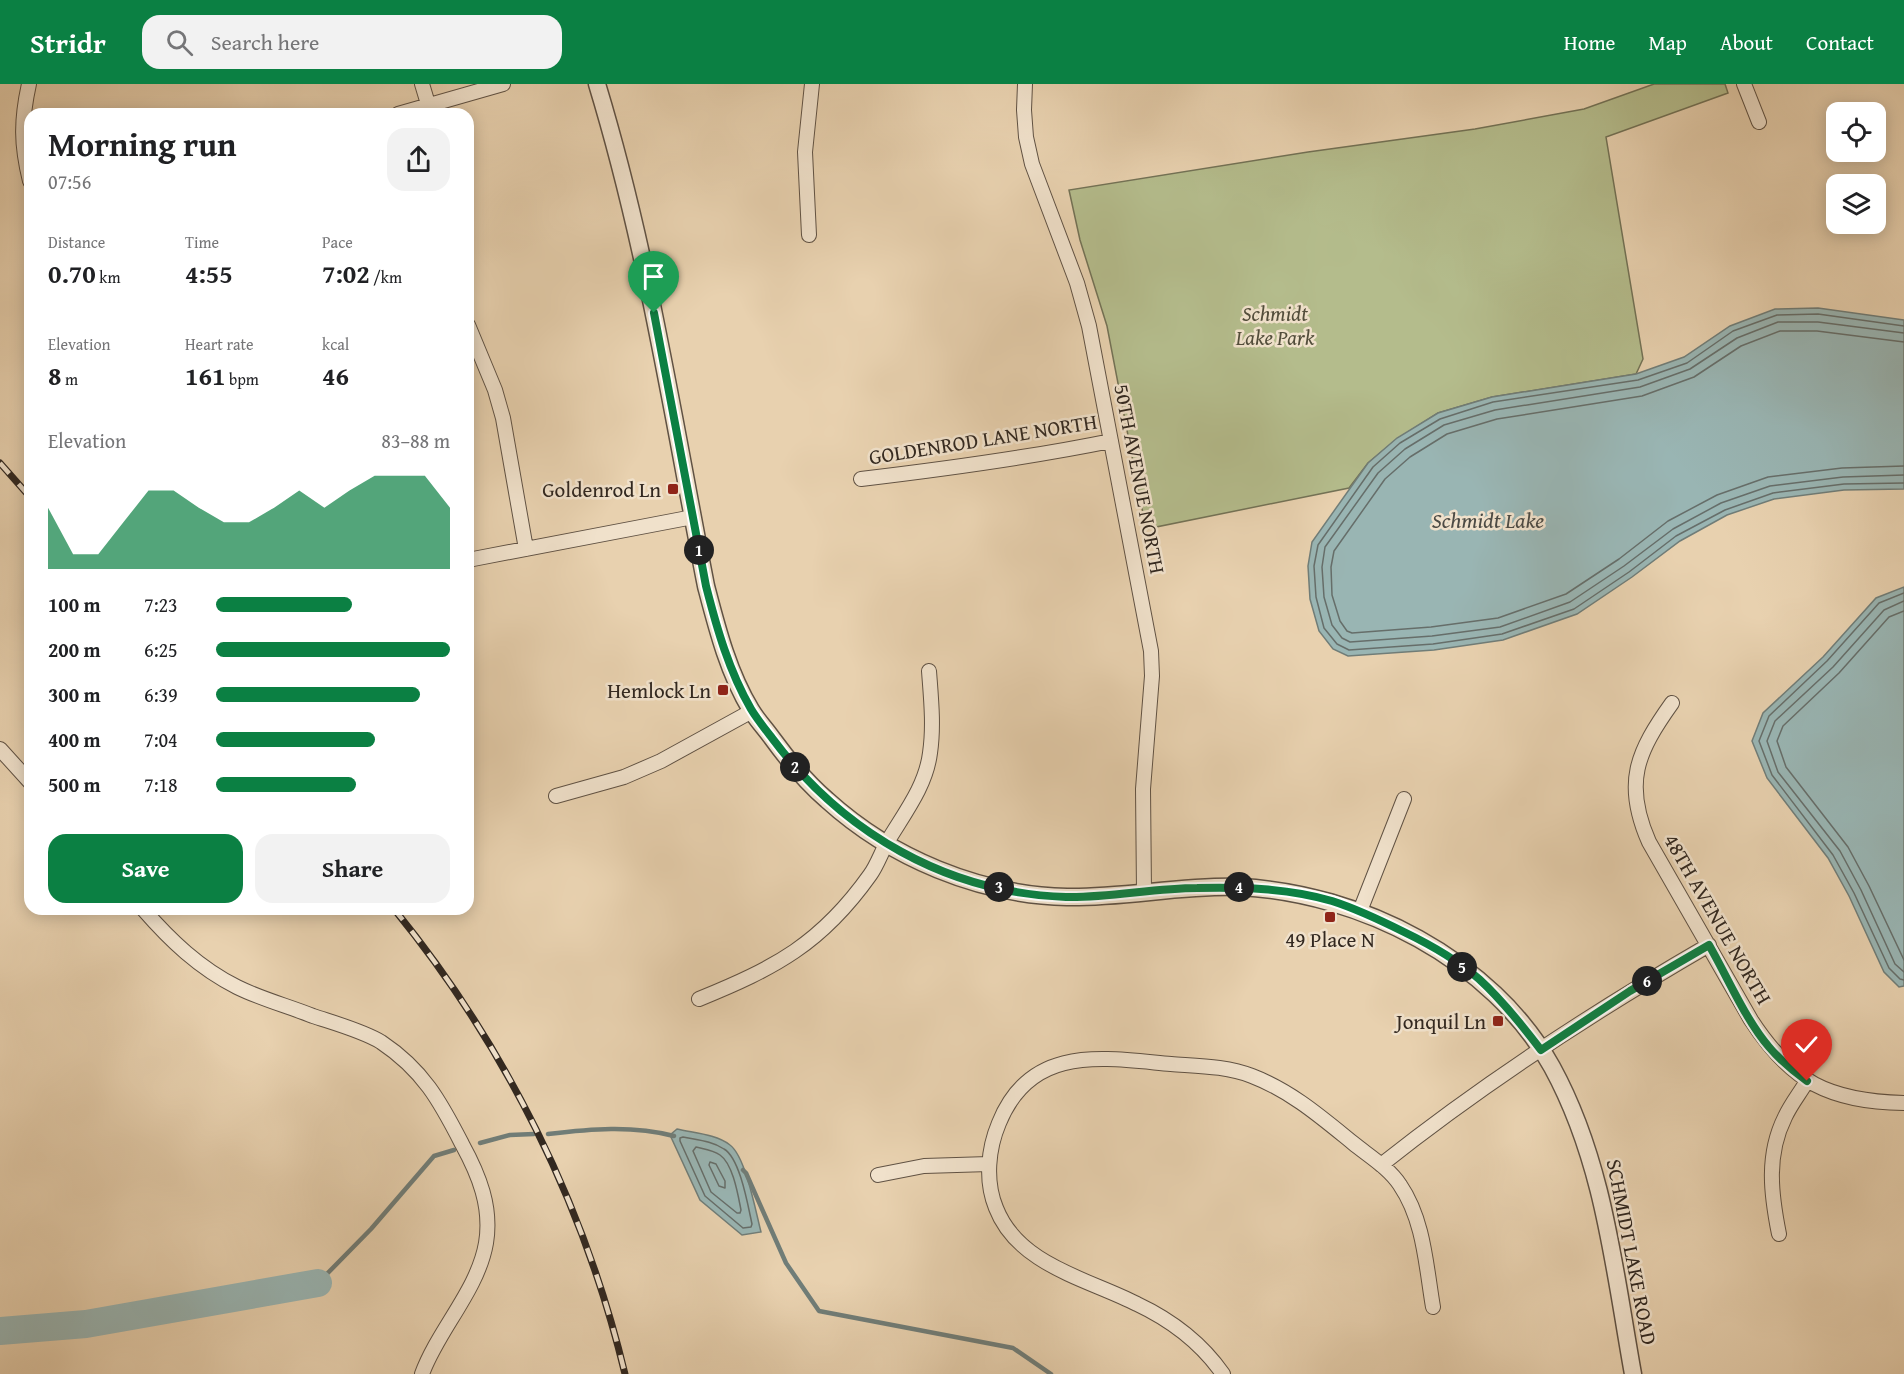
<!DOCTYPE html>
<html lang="en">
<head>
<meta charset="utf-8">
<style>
	:root { --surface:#fff; --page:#f2f2f2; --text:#202124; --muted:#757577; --accent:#0b8043 }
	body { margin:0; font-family:"Gentium Book Plus",serif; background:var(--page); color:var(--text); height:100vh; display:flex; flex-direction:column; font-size:22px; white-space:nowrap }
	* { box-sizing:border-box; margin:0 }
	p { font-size:20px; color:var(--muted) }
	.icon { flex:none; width:33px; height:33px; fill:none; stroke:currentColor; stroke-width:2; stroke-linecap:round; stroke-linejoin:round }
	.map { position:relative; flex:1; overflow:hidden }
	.side { position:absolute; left:24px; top:24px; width:450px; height:807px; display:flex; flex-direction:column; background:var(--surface); border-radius:18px; box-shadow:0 3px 15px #0003 }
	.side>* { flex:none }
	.buttons { position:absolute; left:1826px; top:18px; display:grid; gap:12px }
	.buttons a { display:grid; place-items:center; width:60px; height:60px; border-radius:12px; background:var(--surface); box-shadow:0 3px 15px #0003; font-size:30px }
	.pin { position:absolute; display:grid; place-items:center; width:51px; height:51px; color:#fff; margin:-62px -26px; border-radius:50% 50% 50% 0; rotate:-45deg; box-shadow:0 0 6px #0007 }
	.pin .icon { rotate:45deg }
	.km { position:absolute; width:30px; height:30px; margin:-15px; border-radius:50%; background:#222; color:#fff; font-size:16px; line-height:30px; text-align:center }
	.round { display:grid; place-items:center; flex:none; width:63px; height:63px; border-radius:18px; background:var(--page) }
	.headline { display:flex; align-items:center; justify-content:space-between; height:102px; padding:0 24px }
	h1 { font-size:33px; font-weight:700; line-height:45px }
	.stats { display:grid; grid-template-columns:repeat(3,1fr); gap:9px; height:102px; padding:6px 24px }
	.stats div { display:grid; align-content:center }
	.stats b { font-size:26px; font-weight:700 }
	.stats small { font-size:16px; font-weight:400 }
	.stats p { font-size:16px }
	.chart { height:168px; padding:12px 24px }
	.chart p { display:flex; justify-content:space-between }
	.chart svg { width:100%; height:108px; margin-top:6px; fill:var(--accent); opacity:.7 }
	.action { display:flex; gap:12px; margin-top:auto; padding:12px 24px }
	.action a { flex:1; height:69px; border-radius:18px; background:var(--accent); color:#fff; font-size:24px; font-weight:700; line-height:69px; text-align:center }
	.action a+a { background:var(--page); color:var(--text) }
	ul { padding:0 24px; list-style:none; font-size:20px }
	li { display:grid; grid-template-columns:96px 72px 1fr; align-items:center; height:45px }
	li i { height:15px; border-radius:8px; background:var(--accent) }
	header { display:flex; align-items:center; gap:36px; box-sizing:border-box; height:84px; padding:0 30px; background:var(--accent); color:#fff }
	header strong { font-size:28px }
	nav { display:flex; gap:33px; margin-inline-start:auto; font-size:21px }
	.search { width:420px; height:54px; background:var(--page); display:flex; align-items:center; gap:15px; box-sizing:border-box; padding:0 21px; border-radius:18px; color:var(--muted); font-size:22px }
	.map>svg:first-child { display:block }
</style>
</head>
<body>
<header>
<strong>Stridr</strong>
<div class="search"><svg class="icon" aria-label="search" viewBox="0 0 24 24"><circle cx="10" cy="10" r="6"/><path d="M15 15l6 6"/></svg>Search here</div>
<nav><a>Home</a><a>Map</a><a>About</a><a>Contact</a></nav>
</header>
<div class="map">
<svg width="1904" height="1290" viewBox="0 0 1904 1290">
	<rect width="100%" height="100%" fill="#e8d1af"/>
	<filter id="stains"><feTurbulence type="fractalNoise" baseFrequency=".00333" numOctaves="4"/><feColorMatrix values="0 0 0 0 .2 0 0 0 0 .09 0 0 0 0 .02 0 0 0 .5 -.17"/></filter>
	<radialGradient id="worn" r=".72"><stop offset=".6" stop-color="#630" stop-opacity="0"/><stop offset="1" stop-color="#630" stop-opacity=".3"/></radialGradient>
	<path fill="#b4bc8c" stroke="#737256" stroke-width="1.5" d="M1654,0H1725L1728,9L1606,53L1643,275L1636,290L1492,313L1438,329L1397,355L1368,379L1349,404L1146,445L1107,242L1080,156L1069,106L1308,68L1475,45L1584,25Z"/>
	<path fill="#99b5b3" stroke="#707d78" stroke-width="1.5" d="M1818,224L1904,236V405L1844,406L1774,415L1727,431L1680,457L1632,493L1577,530L1503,556L1434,566L1348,572L1333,565L1319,547L1310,515L1308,482L1312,458L1368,379L1397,354L1438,329L1492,313L1636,290L1684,273L1730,242L1775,225Z
		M1904,503V902L1899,903L1884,888L1849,812L1828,774L1767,694L1752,657L1763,629L1823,573L1876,514Z
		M677,1045C693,1049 716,1050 730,1061C746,1073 756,1129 761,1148L742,1151L700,1116L670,1051Z"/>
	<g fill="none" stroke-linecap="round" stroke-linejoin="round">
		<path stroke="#666e6a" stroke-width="1.5" d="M1904,242L1818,230L1777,231L1733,247L1687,279L1638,296L1493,318L1440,335L1400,359L1373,383L1318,461L1314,482L1316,513L1324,544L1337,560L1349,566L1433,560L1502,550L1574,525L1629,488L1676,452L1725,426L1773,409L1844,400L1904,399
			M1904,249L1818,238H1778L1737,254L1690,285L1640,303L1495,326L1444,341L1405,365L1378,389L1325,463L1322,483L1324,513L1332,541L1342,554L1350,558L1432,552L1500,543L1570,518L1624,482L1673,445L1721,419L1770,402L1843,393L1904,391
			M1904,258L1817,247H1780L1741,262L1694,293L1642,312L1497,335L1447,350L1410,373L1385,395L1334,467L1331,483L1332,511L1340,537L1347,547L1352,549L1431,543L1498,534L1566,510L1619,475L1668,437L1717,411L1768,393L1842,384L1904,382
			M1904,509L1879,519L1827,577L1769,632L1759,657L1772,691L1833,771L1854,809L1889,884L1900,895L1904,896
			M1904,517L1884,526L1833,583L1775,637L1767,657L1778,688L1840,767L1861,806L1895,880L1904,888
			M1904,527L1889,533L1839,589L1783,642L1777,657L1786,683L1848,763L1869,802L1904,876
			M683,1053C697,1056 712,1057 724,1065C740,1074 748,1122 752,1140L751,1143L743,1144L705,1112L680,1057V1054Z
			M696,1063C704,1065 713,1066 720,1071C733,1080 738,1111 741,1126L740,1129H737L711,1108L693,1067Z
			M710,1078L716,1080L725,1097V1104L719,1102L709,1081Z"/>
		<path stroke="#707d78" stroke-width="4.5" d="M548,1050C590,1045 632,1041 674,1052
			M480,1059L510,1051L534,1050
			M743,1086L746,1089L786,1179L819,1227L1013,1264L1051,1290
			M318,1199L371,1145L434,1072L454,1066"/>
		<path stroke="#99b5b3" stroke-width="28" d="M0,1247L86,1240L318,1199"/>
		<defs>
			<path id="minor" d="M29,0C21,36 21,61 30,97
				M422,0L431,30
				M1025,0L1024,26L1026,53L1032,80L1077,199L1089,242L1151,567L1152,592L1143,705L1144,808
				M1744,0L1759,38
				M398,30L503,0
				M809,151L805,68L812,0
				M468,241L495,306L503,334L526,465
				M861,395C945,385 1028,374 1111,357
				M468,476L693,433
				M1672,619C1637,668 1623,699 1649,758L1751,936C1792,999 1829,1017 1904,1019
				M0,665L30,698
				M556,712L624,693L661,677L752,627
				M143,825C170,856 199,884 237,903C261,915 288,922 313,932C334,939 363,947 381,958C423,986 440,1017 462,1060C479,1091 492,1123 486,1159C478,1206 438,1246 422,1290
				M1360,827L1404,715
				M699,915C775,884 821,860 870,791C878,780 882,766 889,755C906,727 926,701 930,669C934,642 931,614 929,587
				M1381,1081C1484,999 1595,927 1709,861
				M878,1091L924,1082L989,1080
				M1779,1150C1771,1110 1766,1071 1785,1033C1791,1020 1800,1009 1807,997
				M1223,1290C1202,1260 1171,1236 1137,1220C1088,1195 1018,1181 996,1124C985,1097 988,1065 999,1039C1031,960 1102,974 1171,980C1198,982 1227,982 1252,992C1291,1007 1321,1033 1353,1059C1369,1072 1389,1084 1400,1101C1424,1136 1426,1182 1433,1223"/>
			<path id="tertiary" d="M597,0C647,164 673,334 706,502C717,544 728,588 751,626C757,636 765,644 772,654C788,676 806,698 827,716C891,774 979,811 1067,813C1124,814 1182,801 1240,803C1360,809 1492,875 1552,983C1604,1078 1614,1185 1633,1290"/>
		</defs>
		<use href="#minor" stroke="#605244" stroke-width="16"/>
		<use href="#tertiary" stroke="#605244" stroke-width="19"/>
		<use href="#minor" stroke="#f0e1cb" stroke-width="14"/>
		<use href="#tertiary" stroke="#f0e1cb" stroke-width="16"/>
		<defs>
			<path id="rail" d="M0,379L30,413
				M394,825C505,961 584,1120 625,1290"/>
		</defs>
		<use href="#rail" stroke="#322820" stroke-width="7"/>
		<use href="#rail" stroke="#f0e1cb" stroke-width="4.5" stroke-dasharray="14" stroke-linecap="butt"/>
	</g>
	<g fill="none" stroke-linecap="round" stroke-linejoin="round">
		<defs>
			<path id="route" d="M654,229L706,502C717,545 729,587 751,625C757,635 765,645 772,654C843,749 947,809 1066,813C1110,814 1153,804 1197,804C1241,803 1288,804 1332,817C1357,825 1380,836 1404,848C1431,861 1456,875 1479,895C1502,916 1522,941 1541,966L1630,907L1709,861C1727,892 1745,935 1769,963C1780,976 1793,987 1807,997"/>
		</defs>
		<use href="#route" stroke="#fff" stroke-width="12"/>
		<use href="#route" stroke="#0b8043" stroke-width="8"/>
	</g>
	<g fill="#8f2418" stroke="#f0e1cb" stroke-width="2">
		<rect x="667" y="399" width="12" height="12" rx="3"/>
		<rect x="717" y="600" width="12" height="12" rx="3"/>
		<rect x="1324" y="827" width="12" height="12" rx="3"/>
		<rect x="1492" y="931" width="12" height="12" rx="3"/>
	</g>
	<g text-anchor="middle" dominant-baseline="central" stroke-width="5" stroke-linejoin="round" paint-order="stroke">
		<g font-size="21" font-style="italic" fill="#524d3b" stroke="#f0e1cb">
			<text x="1275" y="229">Schmidt<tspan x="1275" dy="24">Lake Park</tspan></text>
		</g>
		<g font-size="21" fill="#322820" stroke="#f0e1cb">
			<text transform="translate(983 355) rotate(-9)">GOLDENROD LANE NORTH</text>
			<text transform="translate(1140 395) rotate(79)">50TH AVENUE NORTH</text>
			<text transform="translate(1718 835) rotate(60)">48TH AVENUE NORTH</text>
			<text transform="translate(1632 1168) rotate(79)">SCHMIDT LAKE ROAD</text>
		</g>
		<g font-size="21" fill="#322820" stroke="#f0e1cb" text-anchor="end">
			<text x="661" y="405">Goldenrod Ln</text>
			<text x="711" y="606">Hemlock Ln</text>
			<text x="1330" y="855" text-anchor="middle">49 Place N</text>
			<text x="1486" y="937">Jonquil Ln</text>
		</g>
		<g font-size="22" font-style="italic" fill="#4c4b45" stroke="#f0e1cb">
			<text x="1488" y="436">Schmidt Lake</text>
		</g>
	</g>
	<rect width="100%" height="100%" filter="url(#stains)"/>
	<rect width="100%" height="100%" fill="url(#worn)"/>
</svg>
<div class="buttons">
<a><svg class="icon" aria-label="locate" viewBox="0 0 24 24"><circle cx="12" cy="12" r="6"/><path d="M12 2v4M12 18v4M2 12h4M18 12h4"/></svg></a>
<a><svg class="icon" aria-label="layers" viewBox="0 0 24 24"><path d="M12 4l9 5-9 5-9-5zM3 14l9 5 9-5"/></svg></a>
</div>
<div class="pin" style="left:654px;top:229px;background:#1e9e55"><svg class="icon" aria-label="arrive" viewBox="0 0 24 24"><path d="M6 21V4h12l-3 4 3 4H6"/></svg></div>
<div class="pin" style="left:1807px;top:997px;background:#d93025"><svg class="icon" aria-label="check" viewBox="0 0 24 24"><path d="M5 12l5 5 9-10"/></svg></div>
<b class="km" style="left:699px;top:466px">1</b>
<b class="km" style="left:795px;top:683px">2</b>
<b class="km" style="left:999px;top:803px">3</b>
<b class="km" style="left:1239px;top:803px">4</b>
<b class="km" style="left:1462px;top:883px">5</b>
<b class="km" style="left:1647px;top:897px">6</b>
<section class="side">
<div class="headline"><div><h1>Morning run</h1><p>07:56</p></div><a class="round"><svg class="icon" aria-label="share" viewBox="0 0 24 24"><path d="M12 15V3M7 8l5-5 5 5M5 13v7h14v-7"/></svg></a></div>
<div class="stats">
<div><p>Distance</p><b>0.70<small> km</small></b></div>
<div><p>Time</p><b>4:55</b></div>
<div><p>Pace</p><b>7:02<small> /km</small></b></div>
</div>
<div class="stats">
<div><p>Elevation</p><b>8<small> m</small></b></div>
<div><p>Heart rate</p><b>161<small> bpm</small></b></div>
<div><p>kcal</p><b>46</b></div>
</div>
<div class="chart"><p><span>Elevation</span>83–88 m</p>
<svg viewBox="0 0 160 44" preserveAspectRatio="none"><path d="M0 44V19L10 38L20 38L30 25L40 12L50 12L60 19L70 25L80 25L90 19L100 12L110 19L120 12L130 6L140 6L150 6L160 19V44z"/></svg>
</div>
<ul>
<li><b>100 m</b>7:23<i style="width:58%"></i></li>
<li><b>200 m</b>6:25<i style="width:100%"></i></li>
<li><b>300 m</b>6:39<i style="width:87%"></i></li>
<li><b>400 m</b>7:04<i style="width:68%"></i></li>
<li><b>500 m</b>7:18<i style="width:60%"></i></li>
</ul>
<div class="action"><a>Save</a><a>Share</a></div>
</section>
</div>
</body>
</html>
